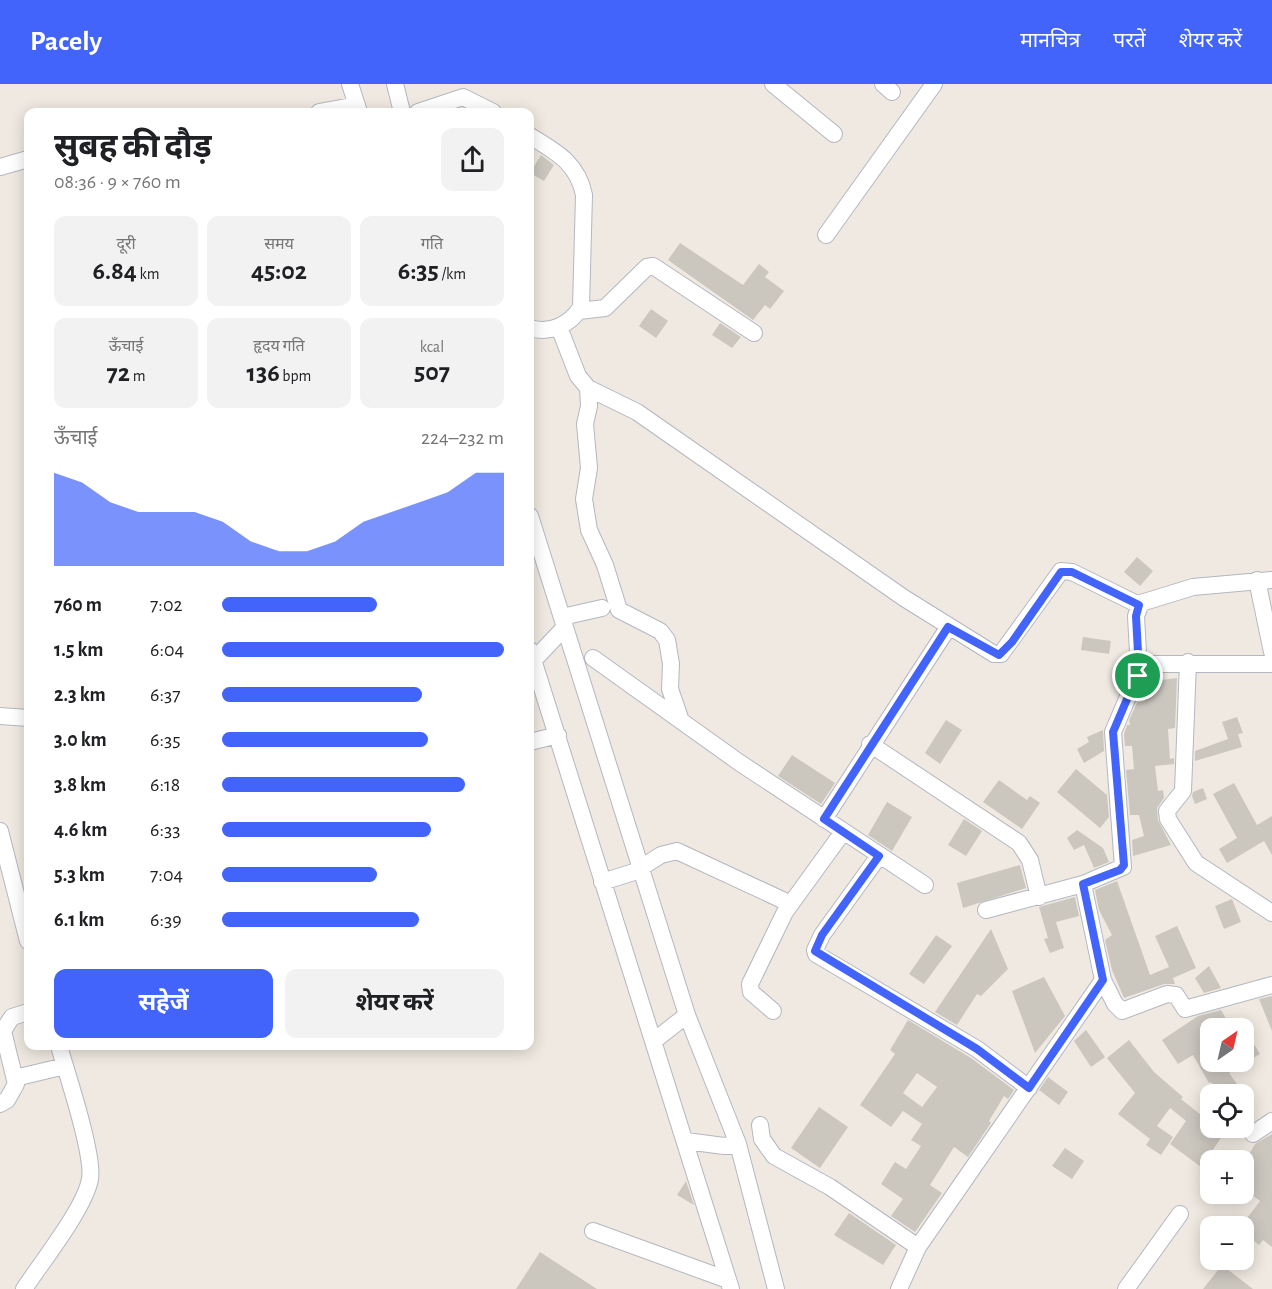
<!DOCTYPE html>
<html lang="hi">
<head>
<meta charset="utf-8">
<style>
	:root { --surface:#fff; --page:#f2f2f2; --text:#202124; --muted:#757577; --accent:#4264fb }
	body { margin:0; font-family:"Alegreya Sans","Noto Sans Devanagari",sans-serif; background:var(--page); color:var(--text); height:100vh; display:flex; flex-direction:column; font-size:22px; white-space:nowrap }
	* { box-sizing:border-box; margin:0 }
	p { font-size:20px; color:var(--muted) }
	.icon { flex:none; width:33px; height:33px; fill:none; stroke:currentColor; stroke-width:2; stroke-linecap:round; stroke-linejoin:round }
	.map { position:relative; flex:1; overflow:hidden }
	.sheet { position:absolute; left:24px; top:24px; width:510px; height:942px; display:flex; flex-direction:column; background:var(--surface); border-radius:12px; box-shadow:0 3px 15px #0003 }
	.sheet>* { flex:none }
	.needle { width:39px; rotate:34deg }
	.buttons { position:absolute; left:1200px; top:934px; display:grid; gap:12px }
	.buttons a { display:grid; place-items:center; width:54px; height:54px; border-radius:12px; background:var(--surface); box-shadow:0 3px 15px #0003; font-size:30px }
	.pin { position:absolute; display:grid; place-items:center; width:51px; height:51px; color:#fff; margin:-26px; border:3px solid #fff; border-radius:50%; box-shadow:0 2px 6px #0007 }
	.round { display:grid; place-items:center; flex:none; width:63px; height:63px; border-radius:12px; background:var(--page) }
	.headline { display:flex; align-items:center; justify-content:space-between; height:102px; padding:0 30px }
	h1 { font-size:33px; font-weight:700; line-height:45px }
	.stats { display:grid; grid-template-columns:repeat(3,1fr); gap:9px; height:102px; padding:6px 30px }
	.stats div { display:grid; align-content:center; border-radius:12px; background:var(--page); text-align:center }
	.stats b { font-size:26px; font-weight:700 }
	.stats small { font-size:16px; font-weight:400 }
	.stats p { font-size:16px }
	.chart { height:168px; padding:12px 30px }
	.chart p { display:flex; justify-content:space-between }
	.chart svg { width:100%; height:108px; margin-top:6px; fill:var(--accent); opacity:.7 }
	.button { display:flex; gap:12px; margin-top:auto; padding:12px 30px }
	.button a { flex:1; height:69px; border-radius:12px; background:var(--accent); color:#fff; font-size:24px; font-weight:700; line-height:69px; text-align:center }
	.button a+a { background:var(--page); color:var(--text) }
	ul { padding:0 30px; list-style:none; font-size:20px }
	li { display:grid; grid-template-columns:96px 72px 1fr; align-items:center; height:45px }
	li i { height:15px; border-radius:8px; background:var(--accent) }
	header { display:flex; align-items:center; gap:36px; box-sizing:border-box; height:84px; padding:0 30px; background:var(--accent); color:#fff }
	header strong { font-size:28px }
	nav { display:flex; gap:33px; margin-inline-start:auto; font-size:21px }
	.map>svg:first-child { display:block }
</style>
</head>
<body>
<header>
<strong>Pacely</strong>
<nav><a>मानचित्र</a><a>परतें</a><a>शेयर करें</a></nav>
</header>
<div class="map">
<svg width="1272" height="1205" viewBox="0 0 1272 1205">
	<rect width="100%" height="100%" fill="#efe9e1"/>
	<path fill="#cbc7bf" fill-rule="evenodd" d="M541,71L554,81L544,97L530,89Z
		M680,159L743,201L759,180L769,188L765,193L784,207L770,225L765,221L753,236L668,176Z
		M651,225L668,237L656,254L639,242Z
		M720,239L741,253L732,264L712,251Z
		M1137,473L1153,487L1140,502L1124,488Z
		M1083,553L1111,557L1109,570L1081,566Z
		M1149,591H1162V596L1177,594L1175,644L1168,645L1170,675L1174,674V680L1155,682L1158,707L1163,706L1164,714L1157,724L1158,736L1171,761L1133,772L1132,756L1144,752L1139,731H1130L1126,686L1134,685L1132,662H1125L1124,650L1127,641H1130L1129,636L1137,619L1145,617L1144,603Z
		M1237,633L1243,649L1238,650L1242,663L1195,677V667L1228,655L1222,638Z
		M946,636L962,646L940,680L925,669Z
		M1103,646L1104,667L1084,679L1077,665L1089,658L1087,653Z
		M792,671L835,699L821,720L778,692Z
		M1076,685L1107,711L1109,733L1100,744L1057,708Z
		M999,696L1027,716L1030,712L1040,719L1022,745L983,718Z
		M1234,699L1257,741L1272,732V771L1264,757L1227,779L1219,765L1237,754L1213,710Z
		M1203,704L1207,715L1195,720L1192,712L1193,708Z
		M887,718L912,733L892,767L868,751Z
		M964,735L982,747L966,772L948,761Z
		M1077,746L1103,764L1109,778L1094,784L1084,761L1074,766L1067,754Z
		M1020,781L1026,804L963,824L957,799Z
		M1117,797L1150,891L1169,883L1155,852L1177,842L1196,884L1173,894L1175,900H1164L1124,914L1112,886L1105,856L1112,851L1099,826L1095,806Z
		M1075,813L1079,832L1056,838L1064,864L1050,869L1044,855L1048,854L1039,823Z
		M1232,815L1241,838L1224,845L1215,822Z
		M991,845L1008,885L981,912L977,910L957,941L935,928Z
		M936,851L952,862L924,900L909,890Z
		M1209,882L1221,904L1204,909L1195,894Z
		M1044,893L1065,932L1035,969L1012,907Z
		M1272,912V947L1259,915Z
		M1221,926L1232,945H1210V978H1244V944L1260,970L1229,989L1245,1011H1220L1211,998L1209,999L1193,971L1178,980L1162,956L1198,932Z
		M908,936L971,974L1014,1006L1008,1015L1004,1012L989,1037L991,1039L968,1073L954,1063L930,1101L942,1109L915,1148L891,1132L903,1115L881,1100L895,1078L906,1085L921,1062L911,1056L922,1040L903,1027L891,1043L860,1021L895,970L890,966ZM917,989L937,1003L922,1023L903,1009Z
		M1086,946L1105,973L1091,983L1074,957Z
		M1129,956L1154,988L1183,1013L1181,1015L1210,1038V1044H1219L1225,1048L1201,1083L1170,1060L1186,1037L1170,1024L1157,1042L1173,1053L1161,1071L1146,1061L1150,1055L1118,1030L1135,1009L1107,974Z
		M1048,993L1068,1008L1059,1021L1039,1006Z
		M819,1023L848,1043L820,1084L791,1064Z
		M1272,1050V1163L1263,1156L1259,1161L1244,1148V1138L1260,1117L1244,1105V1079L1255,1060Z
		M1065,1064L1084,1077L1072,1095L1052,1082Z
		M686,1097L694,1121L677,1111Z
		M849,1129L896,1161L883,1181L834,1151Z
		M540,1168L597,1205H516Z
		M1222,1181L1253,1205H1203Z"/>
	<g fill="none" stroke-linecap="round" stroke-linejoin="round">
		<defs>
			<path id="minor" d="M350,0L359,28
				M395,0L402,28
				M773,0L834,50
				M883,0L892,8
				M319,28L357,21
				M418,28L463,13L493,28
				M530,52C555,67 578,79 584,111L581,223C570,241 550,250 530,244
				M0,83L28,75
				M826,151L934,0
				M579,227L605,224L647,183L653,182L754,249
				M559,243L578,292L588,304L637,328L904,514L994,570H1001L1061,487L1072,488L1139,521
				M588,304L589,322L585,340L589,384L584,415L589,446L605,481L619,526L660,547L667,556L671,580L670,605L680,634
				M530,432L687,931L655,956
				M1257,496L1272,568
				M562,533L602,524
				M530,566L731,1205
				M593,574L740,679L925,801
				M533,577L565,543
				M1188,578L1183,707L1167,727L1168,735L1196,779L1272,829
				M1140,580H1272
				M0,632L28,634
				M530,658L558,651
				M870,660L1019,759L1030,776L1039,813
				M824,735L948,544
				M0,747L28,857
				M879,772L822,851L815,866L816,870L977,965L1029,1004
				M602,798L634,788L661,771L677,767L791,820
				M1083,800L1103,896L1115,920L1122,927L1167,910L1176,911L1185,925L1272,901
				M986,826L1083,800L1123,783L1113,648L1139,587L1136,532L1141,519L1193,503L1272,496
				M773,927L751,908L750,900L785,828L843,748
				M687,931L738,1060L776,1205
				M15,994L65,982
				M0,1020L7,1016L16,1000L3,947L12,933L28,928
				M760,1041L762,1055L774,1072L830,1103L918,1163
				M1253,1050L1272,1037
				M686,1057L724,1062L738,1060
				M593,1147L728,1196
				M24,1205C41,1179 85,1124 90,1095C94,1070 67,990 59,962
				M899,1205L918,1163L1103,896
				M1126,1205L1180,1130"/>
		</defs>
		<use href="#minor" stroke="#b4b7c1" stroke-width="18"/>
		<use href="#minor" stroke="#fff" stroke-width="16"/>
	</g>
	<g fill="none" stroke-linecap="round" stroke-linejoin="round">
		<defs>
			<path id="route" d="M1061,488H1072L1139,521L1136,532L1139,587L1113,648L1124,781L1120,786L1083,800L1103,896L1029,1004L977,965L815,867L822,851L879,772L824,735L948,543L999,571L1012,558Z"/>
		</defs>
		<use href="#route" stroke="#fff" stroke-width="12"/>
		<use href="#route" stroke="#4264fb" stroke-width="8"/>
	</g>
</svg>
<div class="buttons">
<a><svg class="needle" viewBox="-14 -14 28 28"><path d="M0-13l5 13h-10z" fill="#e53935"/><path d="M0 13l5-13h-10z" fill="#757577"/></svg></a>
<a><svg class="icon" aria-label="locate" viewBox="0 0 24 24"><circle cx="12" cy="12" r="6"/><path d="M12 2v4M12 18v4M2 12h4M18 12h4"/></svg></a>
<a>+</a>
<a>−</a>
</div>
<div class="pin" style="left:1138px;top:592px;background:#1e9e55"><svg class="icon" aria-label="arrive" viewBox="0 0 24 24"><path d="M6 21V4h12l-3 4 3 4H6"/></svg></div>
<section class="sheet">
<div class="headline"><div><h1>सुबह की दौड़</h1><p>08:36 · 9 × 760 m</p></div><a class="round"><svg class="icon" aria-label="share" viewBox="0 0 24 24"><path d="M12 15V3M7 8l5-5 5 5M5 13v7h14v-7"/></svg></a></div>
<div class="stats">
<div><p>दूरी</p><b>6.84<small> km</small></b></div>
<div><p>समय</p><b>45:02</b></div>
<div><p>गति</p><b>6:35<small> /km</small></b></div>
</div>
<div class="stats">
<div><p>ऊँचाई</p><b>72<small> m</small></b></div>
<div><p>हृदय गति</p><b>136<small> bpm</small></b></div>
<div><p>kcal</p><b>507</b></div>
</div>
<div class="chart"><p><span>ऊँचाई</span>224–232 m</p>
<svg viewBox="0 0 160 44" preserveAspectRatio="none"><path d="M0 44V6L10 10L20 18L30 22L40 22L50 22L60 26L70 34L80 38L90 38L100 34L110 26L120 22L130 18L140 14L150 6L160 6V44z"/></svg>
</div>
<ul>
<li><b>760 m</b>7:02<i style="width:55%"></i></li>
<li><b>1.5 km</b>6:04<i style="width:100%"></i></li>
<li><b>2.3 km</b>6:37<i style="width:71%"></i></li>
<li><b>3.0 km</b>6:35<i style="width:73%"></i></li>
<li><b>3.8 km</b>6:18<i style="width:86%"></i></li>
<li><b>4.6 km</b>6:33<i style="width:74%"></i></li>
<li><b>5.3 km</b>7:04<i style="width:55%"></i></li>
<li><b>6.1 km</b>6:39<i style="width:70%"></i></li>
</ul>
<div class="button"><a>सहेजें</a><a>शेयर करें</a></div>
</section>
</div>
</body>
</html>
